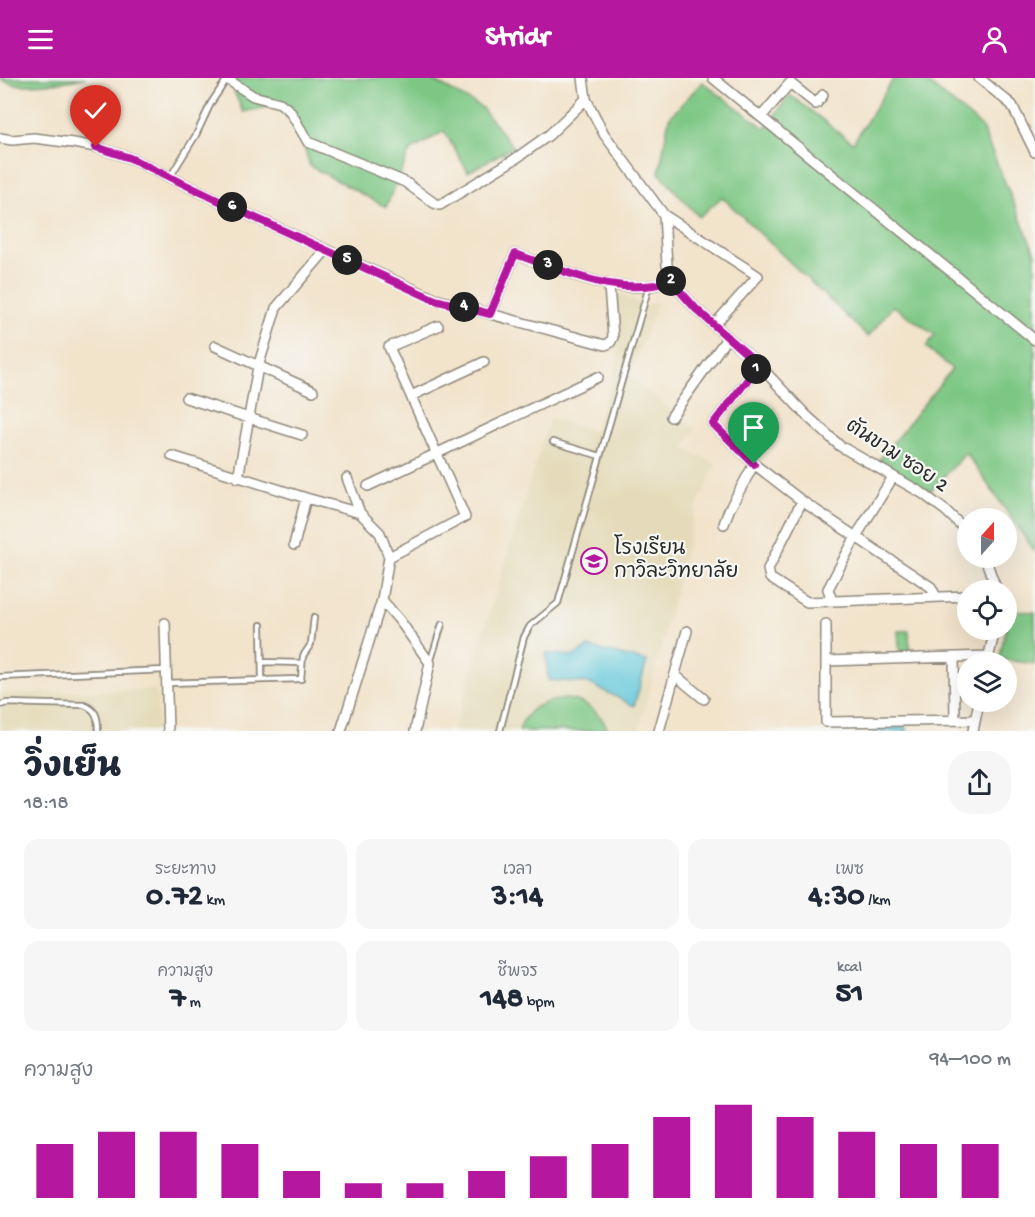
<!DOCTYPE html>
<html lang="th">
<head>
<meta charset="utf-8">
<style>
	:root { --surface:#fff; --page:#f6f6f7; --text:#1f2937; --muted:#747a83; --accent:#b5179e }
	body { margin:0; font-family:"Gochi Hand","Playpen Sans Thai",sans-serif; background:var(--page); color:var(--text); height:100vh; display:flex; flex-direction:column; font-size:22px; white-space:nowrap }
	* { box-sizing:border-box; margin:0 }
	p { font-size:20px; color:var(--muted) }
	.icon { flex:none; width:33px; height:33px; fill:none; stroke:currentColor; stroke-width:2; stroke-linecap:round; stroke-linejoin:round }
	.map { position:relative; height:653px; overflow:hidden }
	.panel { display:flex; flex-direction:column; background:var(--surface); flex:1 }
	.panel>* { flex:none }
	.needle { width:39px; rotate:21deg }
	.controls { position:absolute; left:957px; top:430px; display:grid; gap:12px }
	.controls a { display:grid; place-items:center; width:60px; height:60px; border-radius:50%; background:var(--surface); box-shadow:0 6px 24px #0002; font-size:30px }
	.pin { position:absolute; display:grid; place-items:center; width:51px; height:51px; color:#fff; margin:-62px -26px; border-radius:50% 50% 50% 0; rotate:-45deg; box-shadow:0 0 6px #0007 }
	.pin .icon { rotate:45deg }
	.km { position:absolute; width:30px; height:30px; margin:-15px; border-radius:50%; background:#222; color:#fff; font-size:16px; line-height:30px; text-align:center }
	.round { display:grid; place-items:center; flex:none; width:63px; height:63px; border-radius:24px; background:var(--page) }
	.headline { display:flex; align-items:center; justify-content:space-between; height:102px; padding:0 24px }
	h1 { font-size:33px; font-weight:800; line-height:45px }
	.metrics { display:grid; grid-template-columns:repeat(3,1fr); gap:9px; height:102px; padding:6px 24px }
	.metrics div { display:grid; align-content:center; border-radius:15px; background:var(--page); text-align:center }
	.metrics b { font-size:30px; font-weight:800 }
	.metrics small { font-size:16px; font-weight:400 }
	.metrics p { font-size:16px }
	.chart { height:168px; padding:12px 24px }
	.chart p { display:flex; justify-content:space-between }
	.chart svg { width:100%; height:108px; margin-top:6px; stroke:var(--accent); stroke-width:6 }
	header { display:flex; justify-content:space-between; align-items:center; height:78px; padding:0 24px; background:var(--accent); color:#fff; font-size:27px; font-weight:800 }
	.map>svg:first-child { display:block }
</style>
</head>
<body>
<header><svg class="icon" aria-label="menu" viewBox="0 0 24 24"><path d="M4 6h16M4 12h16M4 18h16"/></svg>Stridr<svg class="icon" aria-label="person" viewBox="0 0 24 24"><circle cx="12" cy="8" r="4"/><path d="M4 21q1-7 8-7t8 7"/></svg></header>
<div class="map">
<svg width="1035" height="653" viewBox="0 0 1035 653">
	<rect width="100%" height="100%" fill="#f6f6f2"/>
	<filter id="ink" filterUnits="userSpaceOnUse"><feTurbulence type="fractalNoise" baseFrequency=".0167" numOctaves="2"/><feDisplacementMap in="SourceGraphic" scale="12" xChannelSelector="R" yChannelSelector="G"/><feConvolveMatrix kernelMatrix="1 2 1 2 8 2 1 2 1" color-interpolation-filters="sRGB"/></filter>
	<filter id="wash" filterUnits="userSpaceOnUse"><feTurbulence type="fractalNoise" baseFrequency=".008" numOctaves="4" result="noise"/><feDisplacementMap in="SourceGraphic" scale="24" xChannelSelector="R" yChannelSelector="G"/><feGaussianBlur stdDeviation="1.35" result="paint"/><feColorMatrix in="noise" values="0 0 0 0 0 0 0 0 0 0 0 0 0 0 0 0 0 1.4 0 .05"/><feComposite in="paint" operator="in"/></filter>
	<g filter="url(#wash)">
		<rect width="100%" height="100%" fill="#f2e3cb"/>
		<path fill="#e5dbba" d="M614,214L644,227L658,224L629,298L695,351L684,370L716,385L697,429L639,653H453L550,339L594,353L613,297L618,278Z
			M157,611L158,653H0V616Z"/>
		<path fill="#7dc784" stroke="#547958" stroke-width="1.5" d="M0,0H86C66,3 15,14 0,0Z
			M228,0H429L481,29L513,69L468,94L444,53L410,73L386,129L310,88L301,60L280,27L243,34Z
			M894,0H922L981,48L1035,175V474L966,375L930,413L878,383L952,291L926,269L935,257L893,228L868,259L722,119L699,139L659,95L669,40L702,4L765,50L790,17L853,65Z
			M1010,533L1035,534V586L999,581Z
			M898,553H909L910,578L900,579Z
			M566,621C587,623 600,634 609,653H519C526,629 543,623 566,621Z"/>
		<path fill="#5dc6d9" stroke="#447882" stroke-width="1.5" d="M588,569L647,583L634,628L588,605L548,602L546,575L574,578Z
			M903,647L908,653H874V648Z"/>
	</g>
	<g filter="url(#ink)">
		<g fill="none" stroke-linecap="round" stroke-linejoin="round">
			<defs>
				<path id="service" d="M170,99L196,57L211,25L227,1
					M553,364L600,378
					M261,547L262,602
					M262,584L302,585
					M430,585L442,546
					M0,599L166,592
					M166,605L301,601L303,578L311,566L314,539
					M0,627L7,625L84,627C97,632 98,640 98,653
					M500,653L524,559L530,548L558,525L649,208"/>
				<path id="minor" d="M583,0L586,21L604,56L664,137L667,187L671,203L696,231L759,287L806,337L840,368L922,415L946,433L968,454
					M713,0L1035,262
					M979,0L1012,27L1035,74
					M227,1L253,18L280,25L290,33L308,64L405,104L434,125L440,127L515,81L549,57L586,21
					M761,39L790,5L816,26L823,17
					M0,60L12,62L34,60L73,65L96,69L130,80L238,132L435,221L605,267L610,265L613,259L609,208
					M664,137L758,198L714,247
					M490,236L515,176C566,193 617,221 671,203
					M215,268L313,313
					M759,287L713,346L754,386L802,423L931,509L936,519
					M411,318L484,284
					M186,320L302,357
					M671,339L727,260
					M172,378L306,420L360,435L380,455L389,479L382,522L400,543L430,585L415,653
					M238,400L258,289L276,230L326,172
					M347,400L360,435
					M368,408L598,299
					M802,423L768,491L770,500L807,524L968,518
					M724,446L729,432L754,386
					M294,467L306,420
					M389,479L465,439L389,269L438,248
					M985,480L997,513
					M832,523L828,511L855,460L893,399
					M165,545L168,653
					M826,546V644L975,642
					M954,580L955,642
					M826,583L989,578
					M987,585L995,552
					M675,597L704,621
					M341,653L382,522
					M659,653L687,553
					M973,653L979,624"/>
			</defs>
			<use href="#service" stroke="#8e877b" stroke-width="8"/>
			<use href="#minor" stroke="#8e877b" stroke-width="12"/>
			<use href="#service" stroke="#fff" stroke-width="4.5"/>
			<use href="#minor" stroke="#fff" stroke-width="9"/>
		</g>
	</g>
	<g fill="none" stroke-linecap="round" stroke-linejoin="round" filter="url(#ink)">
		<defs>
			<path id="route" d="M96,69L130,80L238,132L435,222L490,236L515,176C566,193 616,220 671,203L696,231L759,287L713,346L754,386"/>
		</defs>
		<use href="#route" stroke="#fff" stroke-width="12"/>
		<use href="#route" stroke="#b5179e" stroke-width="8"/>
	</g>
	<defs>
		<symbol id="school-ring" viewBox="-11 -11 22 22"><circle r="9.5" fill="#f6f6f2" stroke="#b5179e" stroke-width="1.5"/><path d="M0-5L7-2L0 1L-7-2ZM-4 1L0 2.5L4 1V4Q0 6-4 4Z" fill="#b5179e"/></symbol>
	</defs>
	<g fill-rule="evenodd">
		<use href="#school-ring" x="579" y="468" width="30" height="30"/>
	</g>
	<g text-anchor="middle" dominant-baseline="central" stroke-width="4.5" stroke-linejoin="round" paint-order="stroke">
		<g font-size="20" fill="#2b2b2b" stroke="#f6f6f2">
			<text transform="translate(896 379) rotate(33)">ตันขาม ซอย 2</text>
		</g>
		<g font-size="20" fill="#2b2b2b" stroke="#f6f6f2" text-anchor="start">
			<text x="614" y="472">โรงเรียน<tspan x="614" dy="23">กาวิละวิทยาลัย</tspan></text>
		</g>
	</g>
</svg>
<div class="controls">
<a><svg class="needle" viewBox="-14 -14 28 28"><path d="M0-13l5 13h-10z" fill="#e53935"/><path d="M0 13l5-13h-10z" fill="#747a83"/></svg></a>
<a><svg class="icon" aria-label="locate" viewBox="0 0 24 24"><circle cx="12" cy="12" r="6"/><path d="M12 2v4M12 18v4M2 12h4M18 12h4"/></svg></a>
<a><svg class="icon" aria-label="layers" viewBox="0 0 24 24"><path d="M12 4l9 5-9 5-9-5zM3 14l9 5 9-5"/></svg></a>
</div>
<div class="pin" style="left:754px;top:386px;background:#1e9e55"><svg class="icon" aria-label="arrive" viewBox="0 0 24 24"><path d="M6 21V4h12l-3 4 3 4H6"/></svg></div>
<div class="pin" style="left:96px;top:69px;background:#d93025"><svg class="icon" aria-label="check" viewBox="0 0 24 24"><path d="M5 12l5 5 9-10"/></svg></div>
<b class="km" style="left:756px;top:291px">1</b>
<b class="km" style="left:671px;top:203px">2</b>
<b class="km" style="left:548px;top:187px">3</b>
<b class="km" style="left:464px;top:229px">4</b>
<b class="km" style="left:347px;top:182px">5</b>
<b class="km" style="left:232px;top:129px">6</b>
</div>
<section class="panel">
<div class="headline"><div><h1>วิ่งเย็น</h1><p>18:18</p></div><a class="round"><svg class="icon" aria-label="share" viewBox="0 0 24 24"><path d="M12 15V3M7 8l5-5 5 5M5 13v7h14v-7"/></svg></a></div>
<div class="metrics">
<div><p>ระยะทาง</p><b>0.72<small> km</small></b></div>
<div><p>เวลา</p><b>3:14</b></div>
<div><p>เพซ</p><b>4:30<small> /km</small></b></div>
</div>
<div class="metrics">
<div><p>ความสูง</p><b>7<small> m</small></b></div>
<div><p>ชีพจร</p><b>148<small> bpm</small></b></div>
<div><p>kcal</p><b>51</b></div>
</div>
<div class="chart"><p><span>ความสูง</span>94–100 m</p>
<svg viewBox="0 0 160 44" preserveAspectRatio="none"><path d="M5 44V22M15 44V17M25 44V17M35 44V22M45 44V33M55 44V38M65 44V38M75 44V33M85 44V27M95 44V22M105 44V11M115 44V6M125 44V11M135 44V17M145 44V22M155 44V22"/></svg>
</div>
</section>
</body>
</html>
